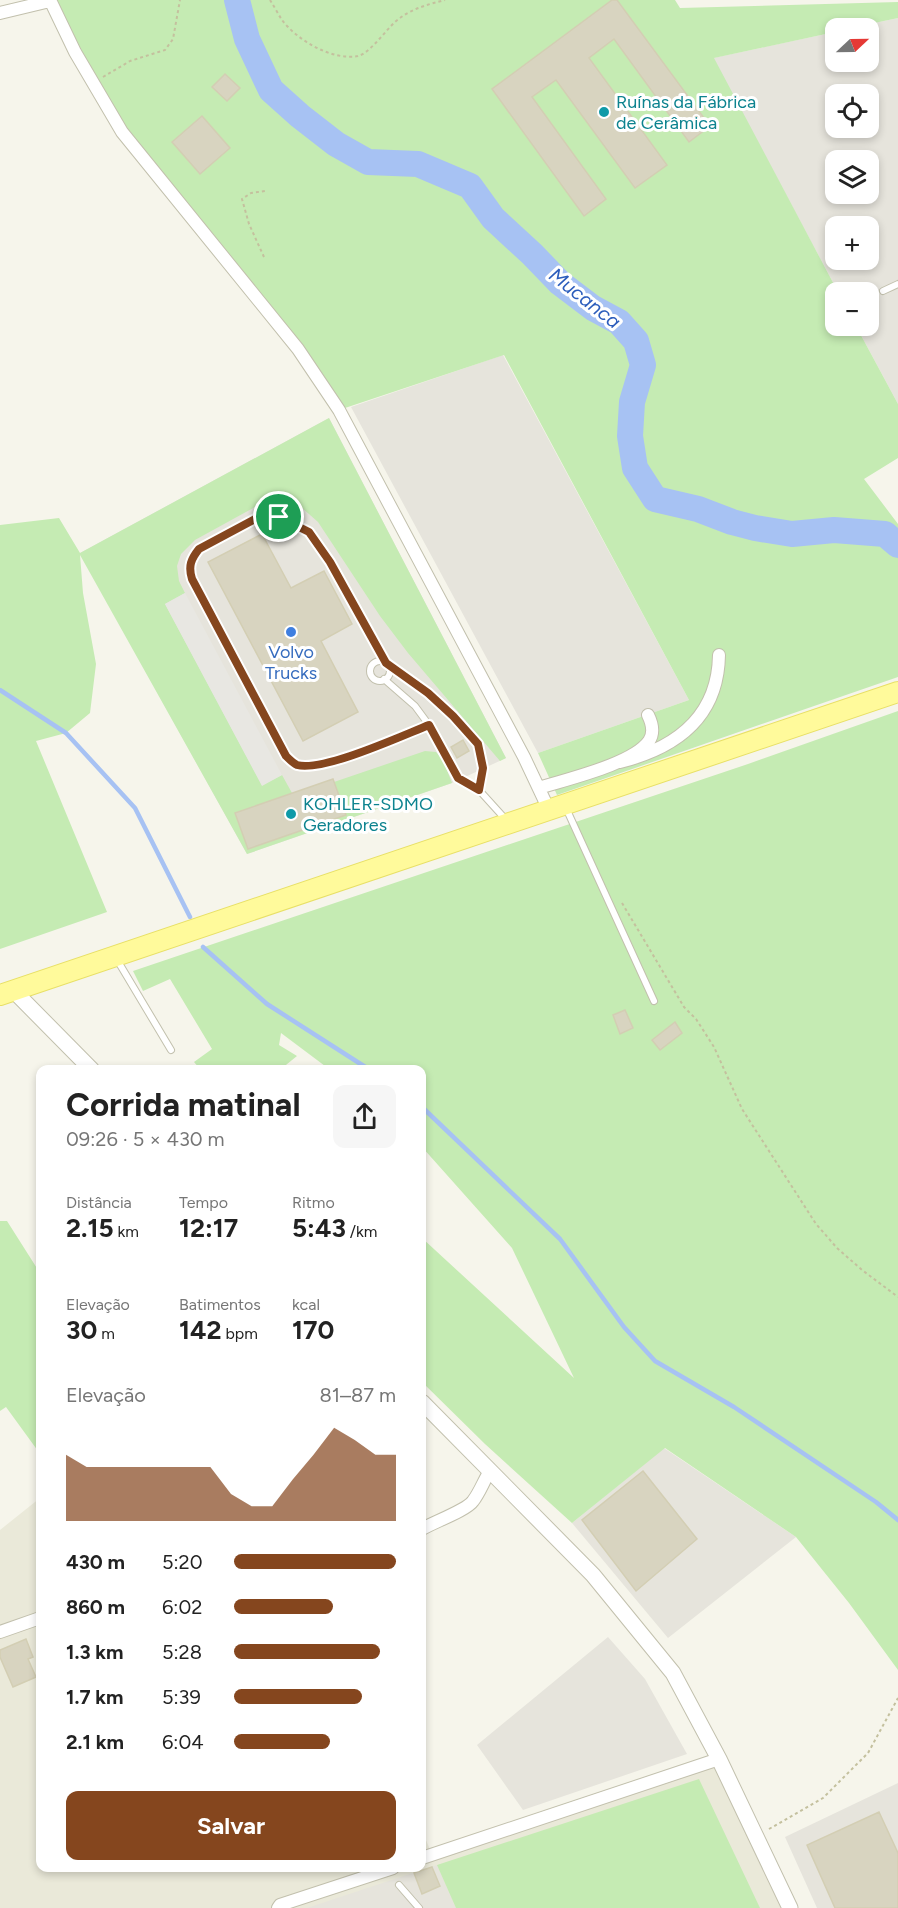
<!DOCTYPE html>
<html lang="pt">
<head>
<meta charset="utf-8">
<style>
	:root { --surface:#fff; --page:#f6f6f6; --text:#222; --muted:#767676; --accent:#85461e }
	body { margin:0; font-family:Figtree,sans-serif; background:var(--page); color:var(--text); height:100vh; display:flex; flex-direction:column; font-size:22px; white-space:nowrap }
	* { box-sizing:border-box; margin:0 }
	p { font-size:20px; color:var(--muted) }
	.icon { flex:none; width:33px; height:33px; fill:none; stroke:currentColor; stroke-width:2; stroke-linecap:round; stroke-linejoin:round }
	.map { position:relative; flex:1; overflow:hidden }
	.panel { position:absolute; left:36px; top:1065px; width:390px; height:807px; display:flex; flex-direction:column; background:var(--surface); border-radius:12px; box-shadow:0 3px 9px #0003 }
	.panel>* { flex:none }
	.needle { width:39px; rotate:68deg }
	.fabs { position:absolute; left:825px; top:18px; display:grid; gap:12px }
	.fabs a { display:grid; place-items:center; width:54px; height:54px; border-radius:12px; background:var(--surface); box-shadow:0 3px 9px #0003; font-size:30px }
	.pin { position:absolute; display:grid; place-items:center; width:51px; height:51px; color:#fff; margin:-26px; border:3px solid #fff; border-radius:50%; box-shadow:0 2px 6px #0007 }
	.round { display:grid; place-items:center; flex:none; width:63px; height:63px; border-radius:12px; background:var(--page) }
	.summary { display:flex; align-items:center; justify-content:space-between; height:102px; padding:0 30px }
	h1 { font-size:33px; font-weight:700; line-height:45px }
	.stats { display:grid; grid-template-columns:repeat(3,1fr); gap:9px; height:102px; padding:6px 30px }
	.stats div { display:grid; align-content:center }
	.stats b { font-size:26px; font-weight:700 }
	.stats small { font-size:16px; font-weight:400 }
	.stats p { font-size:16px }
	.chart { height:168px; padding:12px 30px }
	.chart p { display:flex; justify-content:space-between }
	.chart svg { width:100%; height:108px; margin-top:6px; fill:var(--accent); opacity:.7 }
	.primary-button { display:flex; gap:12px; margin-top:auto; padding:12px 30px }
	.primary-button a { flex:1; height:69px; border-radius:12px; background:var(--accent); color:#fff; font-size:24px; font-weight:700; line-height:69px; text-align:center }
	ul { padding:0 30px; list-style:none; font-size:20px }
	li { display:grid; grid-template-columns:96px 72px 1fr; align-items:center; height:45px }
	li i { height:15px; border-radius:8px; background:var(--accent) }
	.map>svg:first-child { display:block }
</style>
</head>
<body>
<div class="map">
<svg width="898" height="1908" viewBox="0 0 898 1908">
	<rect width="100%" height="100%" fill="#f6f5eb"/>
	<path fill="#eae9d9" d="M40,1498V1868H422V1831L432,1854L719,1759L790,1908H0V1530Z"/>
	<path fill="#e6e4dc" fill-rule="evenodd" d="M898,18V404L856,326H868V292H838L713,58L835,32L836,62H868V28H851ZM836,94H868V128H836ZM836,160H868V194H836ZM836,226H868V260H836Z
		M503,355L689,700L538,753L351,407Z
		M329,418L506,758L452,783L247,854L80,553Z
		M664,1448L796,1537L668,1638L572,1523Z
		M608,1637L645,1679L687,1754L523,1810L477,1745Z
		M898,1783V1908H817L785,1837Z
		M437,1865L456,1908H307Z"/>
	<path fill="#c5ebb3" d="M50,0H675L680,8L898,2V18L851,28H836L835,32L714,58L838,292H836V326H856L898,404V458L864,479L898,524V677L557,795L538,753L689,700L504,355L339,410L122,132Z
		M329,418L506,758L500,761L408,653L380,616L318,522L301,507L282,501L255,507L195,540L181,554L177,566L179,581L185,593L165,604L262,785L282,775L292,793L236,813L248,849L345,815L334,782L425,751L436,752L443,760L452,783L247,854L80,555L83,593L96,664L90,713L66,733L36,741L107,912L0,949V525L59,518L80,553Z
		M898,711V1670L849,1603L796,1537L665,1448L572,1523L485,1444L422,1382V1238L574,1378L512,1248L422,1147V1070L329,1069L281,1033L279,1045L297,1056L281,1069H200L194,1062L212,1049L170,979L143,991L133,971L748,764Z
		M0,1221H7L40,1273V1449L38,1451L6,1407L0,1411Z
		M699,1779L760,1908H456L437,1865Z"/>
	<path fill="#e8e7e2" d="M185,593L282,775L262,786L165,604Z"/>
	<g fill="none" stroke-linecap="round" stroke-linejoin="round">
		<path stroke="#a7c2f3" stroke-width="4.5" d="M0,690L66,733L135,808L190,917
			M203,947L267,1004L370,1070
			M422,1107L560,1239L624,1327L655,1361L734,1407L876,1502L898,1520"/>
		<path stroke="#a7c2f3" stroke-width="26" d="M237,0L247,39L271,90L300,116L336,144L368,162L418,164L470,186L493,218L532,254L560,283L593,308L619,322L636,341L643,365L632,402L630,436L635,468L655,499L698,509L732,522L755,528L792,534L834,530L885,534L898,545"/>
	</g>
	<path fill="#d8d4c0" stroke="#d3ceb3" stroke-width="1.5" d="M612,0H617L710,126L689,142L614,39L589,58L667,165L635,188L556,80L532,97L606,199L584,216L492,89Z
		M225,74L240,88L227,101L212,87Z
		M202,116L230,148L200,174L172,142Z
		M262,534L291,588L324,571L352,624L321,641L358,712L303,741L208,562Z
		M463,740L469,751L457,758L451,747Z
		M333,779L346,815L248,849L235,813Z
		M625,1010L633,1028L620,1034L613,1015Z
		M675,1022L682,1033L660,1050L652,1040Z
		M643,1471L697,1539L636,1591L582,1520Z
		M26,1639L33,1657L28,1659L36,1677L13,1687L0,1657V1650Z
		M879,1812L898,1853V1908H835L807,1845Z
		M432,1867L440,1886L422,1894L414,1873Z"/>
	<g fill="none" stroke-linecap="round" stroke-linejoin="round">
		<defs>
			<path id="service" d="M883,291L898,284
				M370 671a10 10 0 1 1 20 0a10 10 0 1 1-20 0Z
				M384,679L415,706L429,725L458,778L479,790L508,822
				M429,725C401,736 323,773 297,764C293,763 289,759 286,756L192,579L189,570L192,558L199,549L257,518L279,517L309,532L330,562L386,663L428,693L453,716L478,744L484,768L479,790
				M566,808L654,1001
				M116,958L171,1050
				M399,1885L419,1908"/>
			<path id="minor" d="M50,0L75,52L122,132L298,349L339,410L524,757L549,810
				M0,13L50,1
				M620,762C676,748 718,717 719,655
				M539,788C567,779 633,764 649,741C655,732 652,723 648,715
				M422,1529C434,1522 467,1510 473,1501C480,1492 484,1480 490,1471
				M0,1632L40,1618
				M422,1858L719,1759
				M278,1908L280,1905L393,1868"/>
			<path id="tertiary" d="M13,990L92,1070
				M422,1402L593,1575L673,1673L719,1759L790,1908"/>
			<path id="primary" d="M0,995L898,692"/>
		</defs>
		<use href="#service" stroke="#c2c0ad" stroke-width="8"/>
		<use href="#minor" stroke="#c2c0ad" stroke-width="14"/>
		<use href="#tertiary" stroke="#c2c0ad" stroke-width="17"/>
		<use href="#primary" stroke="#e8e067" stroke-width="22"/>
		<path stroke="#c4c09e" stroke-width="2" stroke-dasharray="3 3" stroke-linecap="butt" d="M270,0C274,6 278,14 282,20C297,40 332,61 358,56C370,53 385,31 395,22C410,9 426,5 445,0
			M103,77L130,61L165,50L173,39L180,0
			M264,257L249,224L242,199L251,193L265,191
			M622,903L684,1007L696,1019L714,1047L742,1109L816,1224L837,1248L862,1270L898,1297
			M769,1829L823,1798L868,1753L898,1698"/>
		<use href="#service" stroke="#fff" stroke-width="6"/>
		<use href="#minor" stroke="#fff" stroke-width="12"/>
		<use href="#tertiary" stroke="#fff" stroke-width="15"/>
		<use href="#primary" stroke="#fffa9b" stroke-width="20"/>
	</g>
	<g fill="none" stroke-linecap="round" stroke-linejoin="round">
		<defs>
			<path id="route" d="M279,517L309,532L330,562L386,663L428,693L453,716L478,744L483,768L479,790L458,778L429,725C401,736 323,772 297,765C293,763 289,759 286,756L192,579C188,566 191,559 199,549L257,518Z"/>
		</defs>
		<use href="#route" stroke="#fff" stroke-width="12"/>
		<use href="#route" stroke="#85461e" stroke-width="8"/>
	</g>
	<g fill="#0f9aa8" stroke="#fff" stroke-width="2">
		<circle cx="604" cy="112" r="6"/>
		<circle cx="291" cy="814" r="6"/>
	</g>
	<circle fill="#3f7fe0" stroke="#fff" stroke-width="2" cx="291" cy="632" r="6"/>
	<g text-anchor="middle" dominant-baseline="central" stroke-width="6" stroke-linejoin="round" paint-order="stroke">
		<g font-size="18" fill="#0d838f" stroke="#fff" text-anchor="start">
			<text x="616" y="102">Ruínas da Fábrica<tspan x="616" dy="21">de Cerâmica</tspan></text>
			<text x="303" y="804">KOHLER-SDMO<tspan x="303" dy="21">Geradores</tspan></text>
		</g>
		<g font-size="18" fill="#366cbe" stroke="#fff">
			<text x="291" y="652">Volvo<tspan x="291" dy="21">Trucks</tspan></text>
		</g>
		<g font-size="20" font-style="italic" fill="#2c5dbc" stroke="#fff">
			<text transform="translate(585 298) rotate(38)">Mucanca</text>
		</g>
	</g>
</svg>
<div class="fabs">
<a><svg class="needle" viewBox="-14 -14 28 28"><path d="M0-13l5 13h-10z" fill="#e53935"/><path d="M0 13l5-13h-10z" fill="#767676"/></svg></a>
<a><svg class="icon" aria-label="locate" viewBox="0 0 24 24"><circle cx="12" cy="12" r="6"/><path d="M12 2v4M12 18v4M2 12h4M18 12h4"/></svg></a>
<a><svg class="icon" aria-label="layers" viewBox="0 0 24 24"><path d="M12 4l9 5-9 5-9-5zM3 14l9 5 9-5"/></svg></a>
<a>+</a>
<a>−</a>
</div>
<div class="pin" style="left:279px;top:517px;background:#1e9e55"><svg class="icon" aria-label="arrive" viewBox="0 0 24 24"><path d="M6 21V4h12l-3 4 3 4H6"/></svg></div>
<section class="panel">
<div class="summary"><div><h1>Corrida matinal</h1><p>09:26 · 5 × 430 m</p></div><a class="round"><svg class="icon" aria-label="share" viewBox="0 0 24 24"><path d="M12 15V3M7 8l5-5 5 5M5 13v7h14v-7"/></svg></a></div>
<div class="stats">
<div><p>Distância</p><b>2.15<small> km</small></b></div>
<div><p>Tempo</p><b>12:17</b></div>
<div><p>Ritmo</p><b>5:43<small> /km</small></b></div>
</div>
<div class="stats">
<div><p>Elevação</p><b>30<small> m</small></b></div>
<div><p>Batimentos</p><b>142<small> bpm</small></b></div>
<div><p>kcal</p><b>170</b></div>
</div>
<div class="chart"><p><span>Elevação</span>81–87 m</p>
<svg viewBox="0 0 160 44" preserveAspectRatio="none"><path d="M0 44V17L10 22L20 22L30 22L40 22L50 22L60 22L70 22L80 33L90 38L100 38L110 27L120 17L130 6L140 11L150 17L160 17V44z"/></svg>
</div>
<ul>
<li><b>430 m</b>5:20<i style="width:100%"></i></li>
<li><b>860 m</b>6:02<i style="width:61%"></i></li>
<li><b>1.3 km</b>5:28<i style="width:90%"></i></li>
<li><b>1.7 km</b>5:39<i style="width:79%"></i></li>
<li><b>2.1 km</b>6:04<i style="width:59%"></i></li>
</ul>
<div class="primary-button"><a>Salvar</a></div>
</section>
</div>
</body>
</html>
